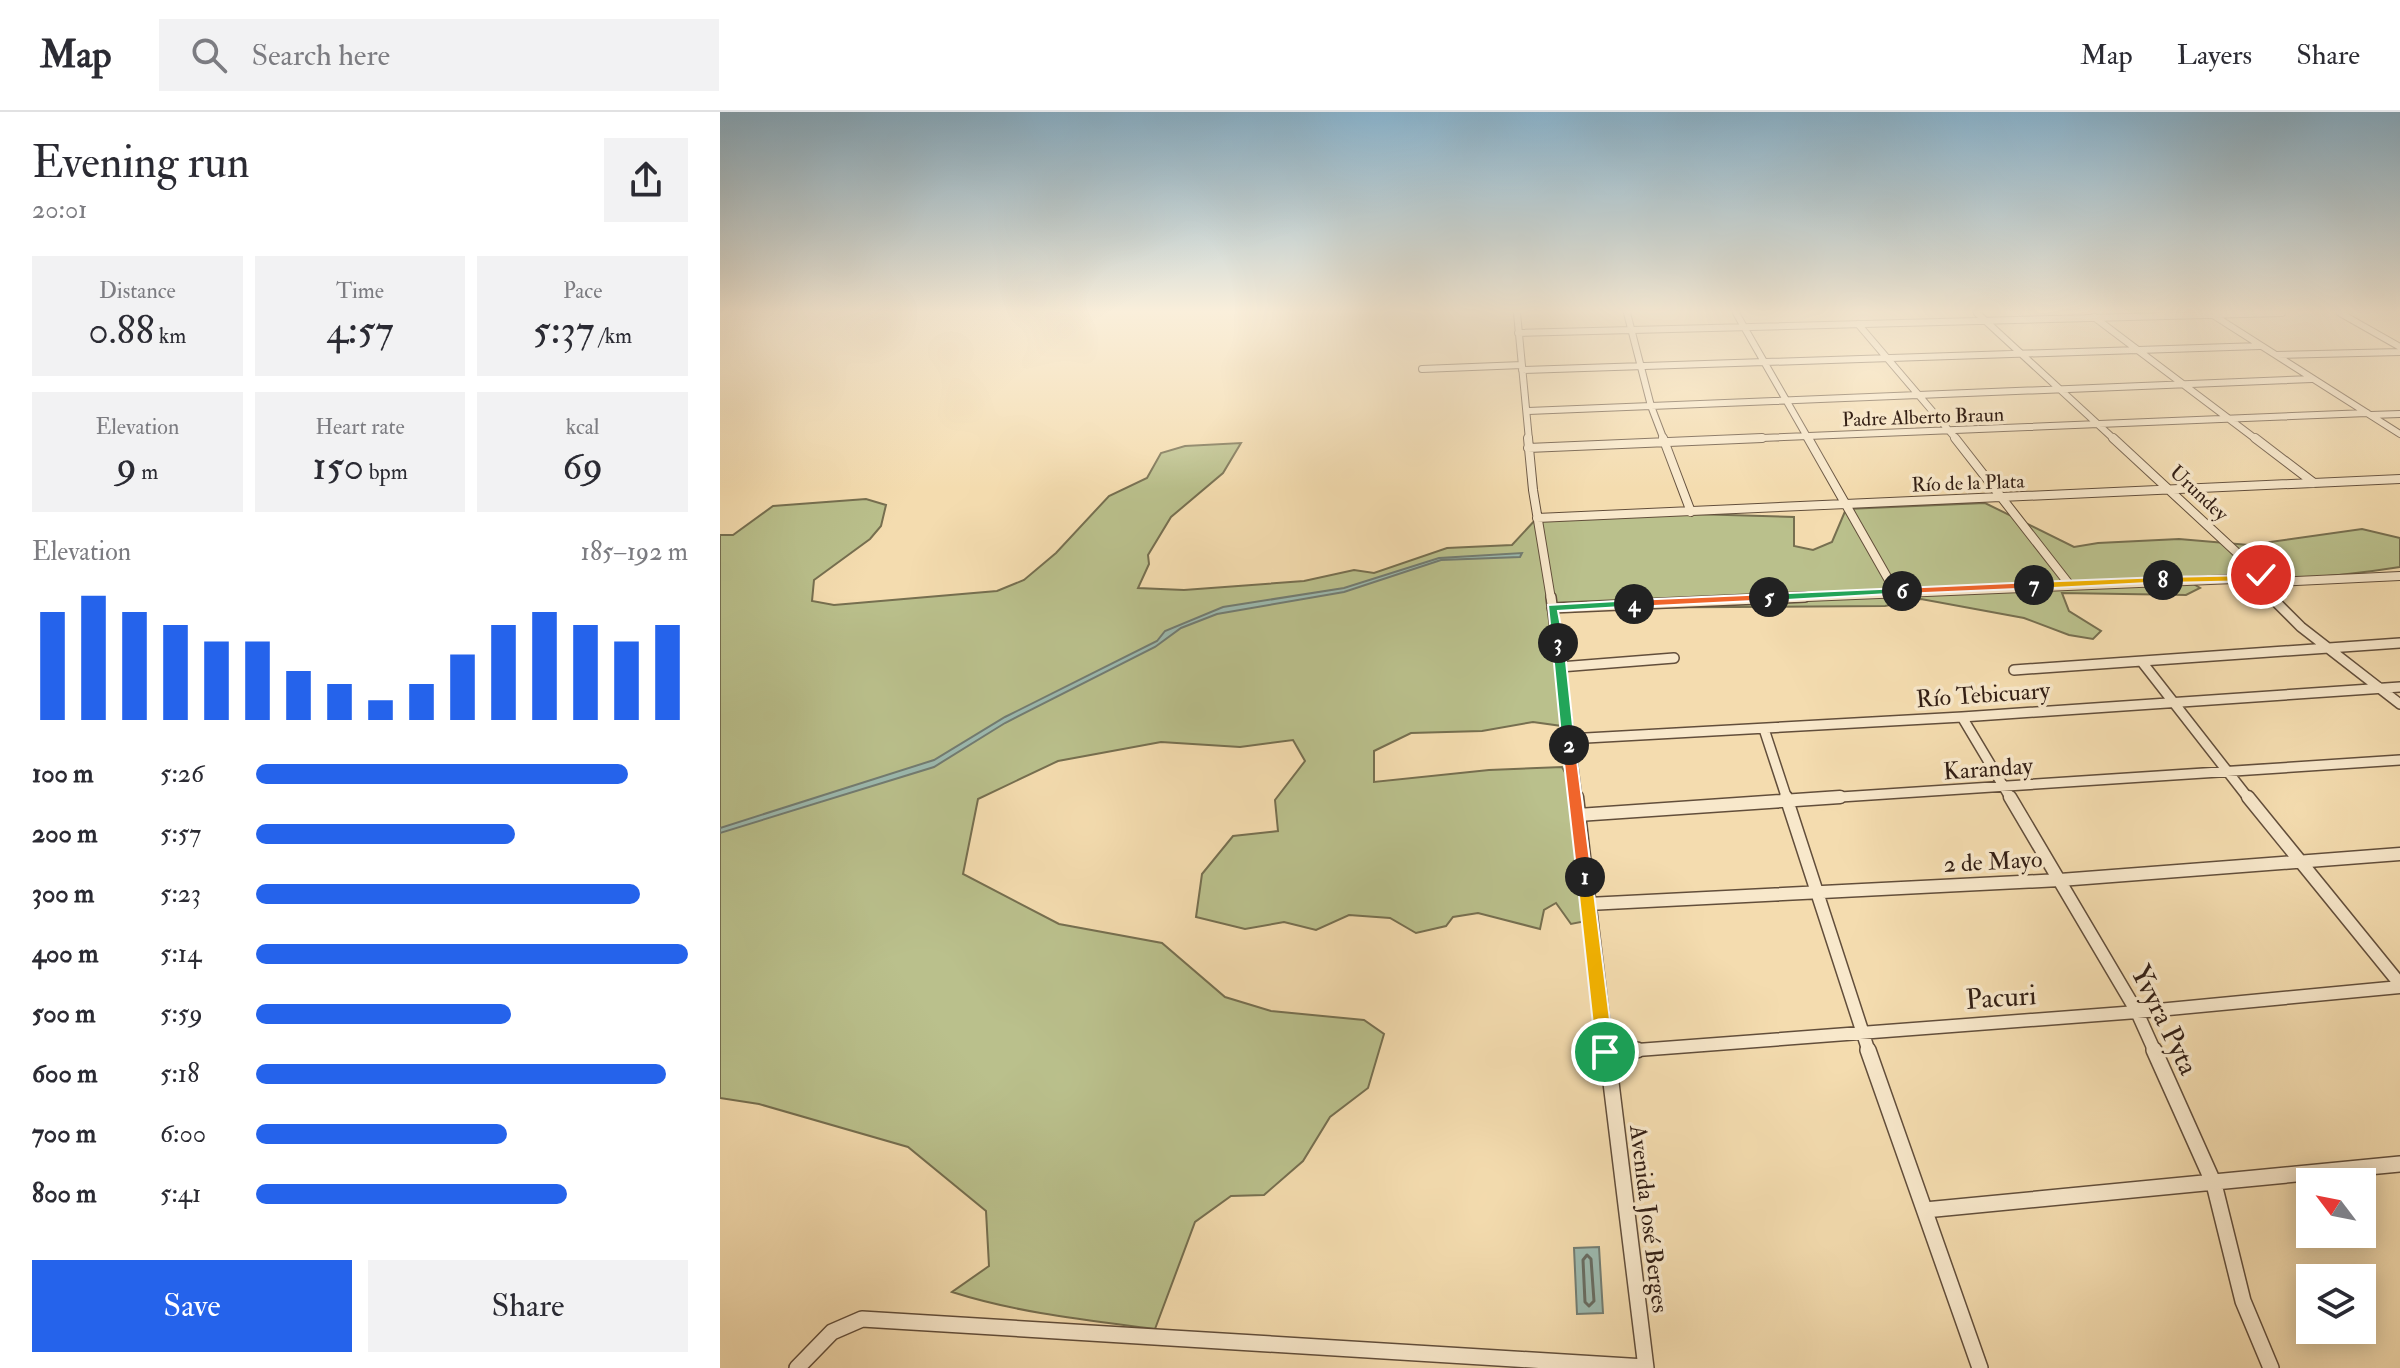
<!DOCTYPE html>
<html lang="en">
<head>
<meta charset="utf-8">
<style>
	:root { --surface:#fff; --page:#f2f2f3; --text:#2b2b33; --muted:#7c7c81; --line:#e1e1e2; --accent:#2563eb }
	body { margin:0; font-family:"IM FELL Double Pica",serif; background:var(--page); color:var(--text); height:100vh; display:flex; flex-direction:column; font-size:30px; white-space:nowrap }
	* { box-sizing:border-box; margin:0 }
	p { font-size:26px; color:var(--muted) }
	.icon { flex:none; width:44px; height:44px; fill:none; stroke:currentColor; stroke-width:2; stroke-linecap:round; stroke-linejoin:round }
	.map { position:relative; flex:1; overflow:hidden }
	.drawer { display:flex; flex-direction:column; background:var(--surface); width:720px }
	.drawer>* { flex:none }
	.needle { width:52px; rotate:302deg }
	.controls { position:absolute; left:1576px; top:1056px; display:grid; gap:16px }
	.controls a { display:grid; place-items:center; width:80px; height:80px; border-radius:0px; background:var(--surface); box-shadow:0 4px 20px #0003; font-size:40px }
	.pin { position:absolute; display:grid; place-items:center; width:68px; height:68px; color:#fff; margin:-34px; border:4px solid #fff; border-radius:50%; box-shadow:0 2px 8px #0007 }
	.km { position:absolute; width:40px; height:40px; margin:-20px; border-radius:50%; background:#222; color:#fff; font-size:22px; line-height:40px; text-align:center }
	.round { display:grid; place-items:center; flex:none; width:84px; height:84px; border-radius:0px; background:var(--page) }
	.overview { display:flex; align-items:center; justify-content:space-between; height:136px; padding:0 32px }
	h1 { font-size:44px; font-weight:600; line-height:60px }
	.stats { display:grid; grid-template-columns:repeat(3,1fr); gap:12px; height:136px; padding:8px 32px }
	.stats div { display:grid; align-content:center; border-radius:0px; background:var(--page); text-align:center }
	.stats b { font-size:40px; font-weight:600 }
	.stats small { font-size:22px; font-weight:400 }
	.stats p { font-size:22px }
	.chart { height:224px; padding:16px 32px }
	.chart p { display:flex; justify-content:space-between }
	.chart svg { width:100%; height:144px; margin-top:8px; stroke:var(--accent); stroke-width:6 }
	.primary-button { display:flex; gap:16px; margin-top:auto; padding:16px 32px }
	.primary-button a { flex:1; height:92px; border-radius:0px; background:var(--accent); color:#fff; font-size:32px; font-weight:600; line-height:92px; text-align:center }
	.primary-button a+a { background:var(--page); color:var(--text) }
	ul { padding:0 32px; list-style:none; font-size:26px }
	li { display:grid; grid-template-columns:128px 96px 1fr; align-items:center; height:60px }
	li i { height:20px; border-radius:10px; background:var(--accent) }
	header { display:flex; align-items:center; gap:48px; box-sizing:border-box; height:112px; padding:0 40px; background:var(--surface); border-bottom:2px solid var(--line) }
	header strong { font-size:38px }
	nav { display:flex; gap:44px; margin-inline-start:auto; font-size:28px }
	.search { width:560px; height:72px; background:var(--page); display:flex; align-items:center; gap:20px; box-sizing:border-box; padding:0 28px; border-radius:0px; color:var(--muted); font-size:30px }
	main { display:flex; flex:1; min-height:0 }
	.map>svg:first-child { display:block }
</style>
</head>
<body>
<header>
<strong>Map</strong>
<div class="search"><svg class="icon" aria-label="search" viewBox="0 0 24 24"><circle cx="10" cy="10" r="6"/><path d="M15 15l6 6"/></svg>Search here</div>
<nav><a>Map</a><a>Layers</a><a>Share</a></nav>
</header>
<main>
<section class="drawer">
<div class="overview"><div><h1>Evening run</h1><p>20:01</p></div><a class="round"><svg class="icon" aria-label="share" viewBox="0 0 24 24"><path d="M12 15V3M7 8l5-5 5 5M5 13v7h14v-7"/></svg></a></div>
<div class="stats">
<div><p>Distance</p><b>0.88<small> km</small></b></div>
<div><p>Time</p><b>4:57</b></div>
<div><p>Pace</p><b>5:37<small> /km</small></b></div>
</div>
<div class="stats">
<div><p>Elevation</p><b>9<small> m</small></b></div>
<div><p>Heart rate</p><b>150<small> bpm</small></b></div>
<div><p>kcal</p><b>69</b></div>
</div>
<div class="chart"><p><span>Elevation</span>185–192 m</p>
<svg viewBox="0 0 160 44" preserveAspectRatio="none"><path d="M5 44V11M15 44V6M25 44V11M35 44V15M45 44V20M55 44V20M65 44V29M75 44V33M85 44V38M95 44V33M105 44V24M115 44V15M125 44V11M135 44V15M145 44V20M155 44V15"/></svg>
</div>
<ul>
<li><b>100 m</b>5:26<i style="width:86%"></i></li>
<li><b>200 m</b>5:57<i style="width:60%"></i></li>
<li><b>300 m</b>5:23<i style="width:89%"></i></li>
<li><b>400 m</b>5:14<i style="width:100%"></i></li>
<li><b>500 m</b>5:59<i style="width:59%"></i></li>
<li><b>600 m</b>5:18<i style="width:95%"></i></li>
<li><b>700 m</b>6:00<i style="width:58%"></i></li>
<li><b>800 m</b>5:41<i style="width:72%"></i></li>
</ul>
<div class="primary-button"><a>Save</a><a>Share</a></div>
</section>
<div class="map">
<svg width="1680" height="1256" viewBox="0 0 1680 1256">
	<rect width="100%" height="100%" fill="#f4dcaf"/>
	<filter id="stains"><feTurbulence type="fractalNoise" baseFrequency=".0025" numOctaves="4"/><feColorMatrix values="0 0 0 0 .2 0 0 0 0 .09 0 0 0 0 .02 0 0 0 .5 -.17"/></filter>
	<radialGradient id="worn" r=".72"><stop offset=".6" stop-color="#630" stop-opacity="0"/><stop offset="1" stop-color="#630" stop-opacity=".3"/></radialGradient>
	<path fill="#bac08c" stroke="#766f50" stroke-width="2" d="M521,331L503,361L451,405L428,443L429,452L418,476L464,478L584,469L634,458L654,461L727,436L792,433L817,406L937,401L1074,405V434L1093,438L1112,430L1126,397L1265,391L1354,435L1378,431L1459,427L1529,433L1642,417L1680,426V455C1630,463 1580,468 1529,467C1507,467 1488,463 1467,468L1480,476L1466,483L1342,481L1349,499L1381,519L1373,527L1349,523L1304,506L1201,487L1165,494L832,496L842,614L813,610L762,619L691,621L654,639V670L769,658L842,655L847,664L858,752L871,808L851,812L836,791L824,798L820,817L758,801L733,805L726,814L696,821L670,806L629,803L596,818L564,810L525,817L476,805L482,762L513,724L558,719L555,688L585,649L573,628L520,635L441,630L338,649L258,687L243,762L339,812L442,831L505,885L551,899L644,908L664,922L648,976L610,1005L583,1049L544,1083L511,1084L475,1110L435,1217C366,1208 298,1201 232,1180L269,1154L266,1099L188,1035L39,992L0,986V423H13L53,394L146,387L166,393L161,414L150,427L94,468L92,489L114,493L277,479L304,468L336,441L389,384L427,366L441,341L465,334Z"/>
	<path fill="#9cbab0" stroke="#727c72" stroke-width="2" d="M802,441L800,445L721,448L624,480L497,502L461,516L435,535L285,611L214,655L0,721V716L214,648L285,605L437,529L445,519L503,495L624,476L719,446Z
		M879,1135L883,1201L857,1202L854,1136Z"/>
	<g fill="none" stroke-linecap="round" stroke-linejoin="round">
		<path stroke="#676c62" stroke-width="3" d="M867,1143L871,1147L874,1189L869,1194L865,1190L863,1148Z"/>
		<defs>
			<path id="street-far4" d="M797,201L809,328
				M907,201L931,294L944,328
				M1016,201L1089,328
				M1257,201L1395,328
				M1620,201L1680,235
				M1493,203L1680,322
				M1374,205L1537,328
				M1138,212L1237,328
				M798,221L1562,201
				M1557,243L1680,240
				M702,257L802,253
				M802,258L1540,234
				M808,299L1592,267
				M1651,303L1680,302
				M994,328L1647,301"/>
			<path id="street-far3" d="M808,326L813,378L831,487
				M943,326L971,400
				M1088,326L1175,479
				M1235,326L1349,472
				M1535,326L1594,371
				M808,336L1042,326
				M817,406L1680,367
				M1038,487L1538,466L1541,463L1393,326
				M1553,487L1538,466L1557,470L1680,464"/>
			<path id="street-far2" d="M831,485L857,687
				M1551,485L1581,515L1680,592
				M832,496L1085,485
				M1422,550L1529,687
				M840,555L954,546
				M1294,558L1680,531
				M1242,605L1291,687
				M1044,617L1067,687
				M848,627L1242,605L1680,575
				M1090,687L1680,648"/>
			<path id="street-far1" d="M857,685L887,940
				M1066,685L1149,940
				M1290,685L1417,900L1435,940
				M1528,685L1680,872
				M858,703L1120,685
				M868,792L1340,768L1680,742
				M891,940L1417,900L1680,875"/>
			<path id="street" d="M887,938L926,1256
				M1148,938L1260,1256
				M1434,938L1494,1072L1523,1189L1551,1256
				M885,940L917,938
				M1205,1098L1680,1052
				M77,1256L112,1220L142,1207L925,1255"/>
		</defs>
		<use href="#street-far4" stroke="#624e3b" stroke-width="8"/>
		<use href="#street-far3" stroke="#624e3b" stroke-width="10"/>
		<use href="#street-far2" stroke="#624e3b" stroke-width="12"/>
		<use href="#street-far1" stroke="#624e3b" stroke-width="15"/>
		<use href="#street" stroke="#624e3b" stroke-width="18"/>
		<use href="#street-far4" stroke="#f8e8cb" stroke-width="6"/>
		<use href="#street-far3" stroke="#f8e8cb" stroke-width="8"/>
		<use href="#street-far2" stroke="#f8e8cb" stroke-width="9"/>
		<use href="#street-far1" stroke="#f8e8cb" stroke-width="12"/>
		<use href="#street" stroke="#f8e8cb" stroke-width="15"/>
	</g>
	<linearGradient id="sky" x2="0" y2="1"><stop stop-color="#89b6d2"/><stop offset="0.53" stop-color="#faefdb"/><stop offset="1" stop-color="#faefdb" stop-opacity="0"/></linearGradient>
	<rect width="1680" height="377" fill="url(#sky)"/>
	<path fill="#f5b400" stroke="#fff" stroke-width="2" d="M865,759L872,765L894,940L891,946L885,949L879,946L876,940L857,765Z"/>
	<path fill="#f0652b" stroke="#fff" stroke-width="2" d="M849,628L855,633L872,765L865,771L857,765L842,633Z"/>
	<path fill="#22a559" stroke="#fff" stroke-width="2" d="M838,527L844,531L855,633L849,638L842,633L832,531Z"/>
	<path fill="#22a559" stroke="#fff" stroke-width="2" d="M914,488L918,489V494L838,499L844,531L838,534L832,531L828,493Z"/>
	<path fill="#f0652b" stroke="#fff" stroke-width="2" d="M1049,482L1053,483V488L914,495L908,492L914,488Z"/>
	<path fill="#22a559" stroke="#fff" stroke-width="2" d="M1182,476L1188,479L1186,481L1049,489L1044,485L1049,482Z"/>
	<path fill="#f0652b" stroke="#fff" stroke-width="2" d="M1314,470L1318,471V476L1182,482L1177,479L1182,476Z"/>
	<path fill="#f5b400" stroke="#fff" stroke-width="2" d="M1443,465L1447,466V470L1314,477L1308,473L1314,470Z"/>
	<path fill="#f5b400" stroke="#fff" stroke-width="2" d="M1537,460L1546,463L1538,469L1443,471L1438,468L1443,465L1535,463Z"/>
	<g text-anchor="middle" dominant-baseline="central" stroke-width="7" stroke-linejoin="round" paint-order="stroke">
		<g font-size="20" fill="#321e14" stroke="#f8e8cb">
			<text transform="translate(1203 305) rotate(-2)">Padre Alberto Braun</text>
			<text transform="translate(1248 371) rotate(-2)">Río de la Plata</text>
			<text transform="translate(1479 381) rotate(43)">Urundey</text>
		</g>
		<g font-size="24" fill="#321e14" stroke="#f8e8cb">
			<text transform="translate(1263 583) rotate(-4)">Río Tebicuary</text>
			<text transform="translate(1268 657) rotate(-4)">Karanday</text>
			<text transform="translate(1273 750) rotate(-3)">2 de Mayo</text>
			<text transform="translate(929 1107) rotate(83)">Avenida José Berges</text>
		</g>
		<g font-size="28" fill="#321e14" stroke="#f8e8cb">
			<text transform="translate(1281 886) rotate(-4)">Pacuri</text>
			<text transform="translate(1444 908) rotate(64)">Yvyra Pyta</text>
		</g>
	</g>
	<rect width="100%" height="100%" filter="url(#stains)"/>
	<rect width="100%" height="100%" fill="url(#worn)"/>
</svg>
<div class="controls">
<a><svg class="needle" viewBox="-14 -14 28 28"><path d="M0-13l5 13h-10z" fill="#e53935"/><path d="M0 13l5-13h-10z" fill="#7c7c81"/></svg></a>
<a><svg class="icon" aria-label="layers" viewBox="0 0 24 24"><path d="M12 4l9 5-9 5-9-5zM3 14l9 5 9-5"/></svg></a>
</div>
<div class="pin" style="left:885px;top:940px;background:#1e9e55"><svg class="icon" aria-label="arrive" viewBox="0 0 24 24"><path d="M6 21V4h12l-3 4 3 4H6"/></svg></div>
<div class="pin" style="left:1541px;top:463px;background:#d93025"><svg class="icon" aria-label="check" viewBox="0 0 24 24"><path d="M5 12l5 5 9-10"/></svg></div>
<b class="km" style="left:865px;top:765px">1</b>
<b class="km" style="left:849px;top:633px">2</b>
<b class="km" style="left:838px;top:531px">3</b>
<b class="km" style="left:914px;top:492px">4</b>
<b class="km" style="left:1049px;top:485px">5</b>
<b class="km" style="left:1182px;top:479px">6</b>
<b class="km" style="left:1314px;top:473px">7</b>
<b class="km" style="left:1443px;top:468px">8</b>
</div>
</main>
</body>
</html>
